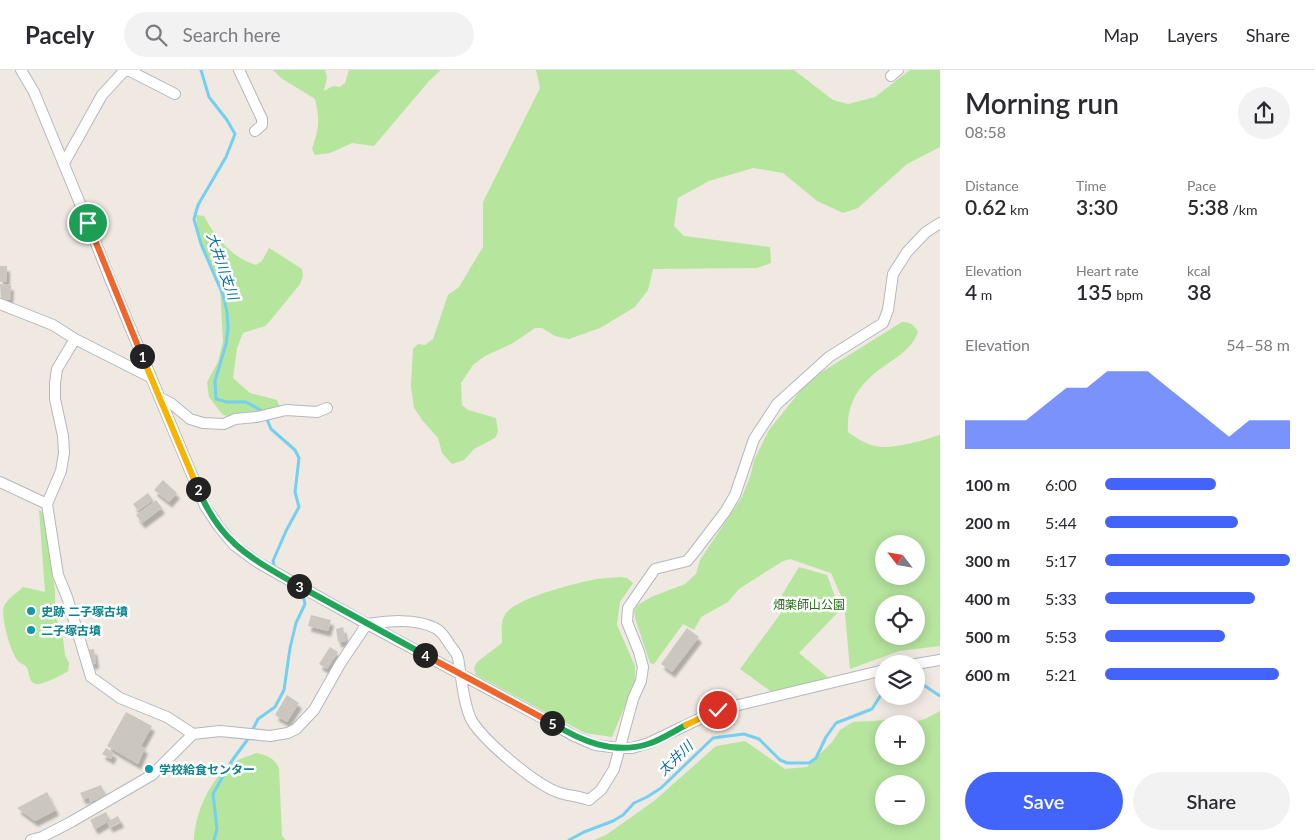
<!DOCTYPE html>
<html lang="en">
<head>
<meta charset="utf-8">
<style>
	:root { --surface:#fff; --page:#f2f2f3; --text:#2b2b33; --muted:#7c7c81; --line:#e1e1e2; --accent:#4264fb }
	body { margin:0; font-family:Lato,"Noto Sans JP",sans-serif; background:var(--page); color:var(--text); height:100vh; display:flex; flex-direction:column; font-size:19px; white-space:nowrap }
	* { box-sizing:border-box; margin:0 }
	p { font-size:16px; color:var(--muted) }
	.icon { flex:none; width:28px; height:28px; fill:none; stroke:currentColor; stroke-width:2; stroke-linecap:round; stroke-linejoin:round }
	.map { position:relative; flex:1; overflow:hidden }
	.panel { display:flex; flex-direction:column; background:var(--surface); width:375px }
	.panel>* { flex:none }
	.needle { width:32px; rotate:301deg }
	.controls { position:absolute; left:875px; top:465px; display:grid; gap:10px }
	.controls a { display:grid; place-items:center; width:50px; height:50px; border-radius:50%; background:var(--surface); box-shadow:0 2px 12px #0003; font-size:25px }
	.pin { position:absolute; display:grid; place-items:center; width:42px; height:42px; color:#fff; margin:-21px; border:2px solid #fff; border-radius:50%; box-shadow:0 1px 5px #0007 }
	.km { position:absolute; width:25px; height:25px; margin:-12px; border-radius:50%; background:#222; color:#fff; font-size:14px; line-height:25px; text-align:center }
	.round { display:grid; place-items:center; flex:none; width:52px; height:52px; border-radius:26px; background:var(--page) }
	.overview { display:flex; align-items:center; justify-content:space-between; height:85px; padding:0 25px }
	h1 { font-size:28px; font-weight:600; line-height:38px }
	.metrics { display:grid; grid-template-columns:repeat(3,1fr); gap:8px; height:85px; padding:5px 25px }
	.metrics div { display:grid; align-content:center }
	.metrics b { font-size:21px; font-weight:600 }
	.metrics small { font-size:14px; font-weight:400 }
	.metrics p { font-size:14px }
	.chart { height:140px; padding:10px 25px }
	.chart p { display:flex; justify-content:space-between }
	.chart svg { width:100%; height:90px; margin-top:5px; fill:var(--accent); opacity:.7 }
	.action { display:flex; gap:10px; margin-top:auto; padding:10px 25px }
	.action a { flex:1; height:58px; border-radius:30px; background:var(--accent); color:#fff; font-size:20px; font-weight:600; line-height:58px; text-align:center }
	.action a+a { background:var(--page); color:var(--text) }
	ul { padding:0 25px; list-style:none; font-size:16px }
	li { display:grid; grid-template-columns:80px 60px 1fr; align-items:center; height:38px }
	li i { height:12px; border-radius:6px; background:var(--accent) }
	header { display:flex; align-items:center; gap:30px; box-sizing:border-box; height:70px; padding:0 25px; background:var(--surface); border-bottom:1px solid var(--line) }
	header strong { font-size:24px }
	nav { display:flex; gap:28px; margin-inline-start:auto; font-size:18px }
	.search { width:350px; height:45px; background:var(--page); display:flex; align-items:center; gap:12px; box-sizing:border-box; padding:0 18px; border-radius:28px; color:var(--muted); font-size:19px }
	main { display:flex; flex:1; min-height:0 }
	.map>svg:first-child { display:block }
</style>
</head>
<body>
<header>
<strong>Pacely</strong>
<div class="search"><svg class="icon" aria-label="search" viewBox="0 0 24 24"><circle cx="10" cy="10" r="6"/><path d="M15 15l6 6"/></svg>Search here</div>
<nav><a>Map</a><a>Layers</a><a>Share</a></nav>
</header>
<main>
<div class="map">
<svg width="940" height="770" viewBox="0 0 940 770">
	<defs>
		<filter id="shadow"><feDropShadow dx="3" dy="5.5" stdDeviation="1" flood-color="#0004"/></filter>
	</defs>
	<rect width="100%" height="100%" fill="#efe9e1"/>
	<path fill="#b6e59e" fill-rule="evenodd" d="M273,0H325L327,7L324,21L333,16L340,17L345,13L349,0H441L429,11L374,76L352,73L330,83L315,85L312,79C319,57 320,52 315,29L281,8Z
		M536,0H794L833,30L848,34L875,27L910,0H940V77L907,94L858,138L843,143L817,131L783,103L753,98L709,111L678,128L674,156L684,166L770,177L771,193L757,198L653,199L648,220L635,237L600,258L569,269L555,266L542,258H535L513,273L485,286L473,295L461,313L462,335L468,340L496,348L498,362L495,368L474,379L464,390L452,394L442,383L438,368L423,351L414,338L411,316L413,279L418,274L425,275L433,269L448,225L459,217L483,177V132L540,18Z
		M196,145L204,146C215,167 232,188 256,195L262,191L269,178L302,199L303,206L300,214L270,251L265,256L243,263L237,278L233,308L250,323L277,330L280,337L236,350L222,344L209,327L207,312L218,292L223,271L220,216L200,175Z
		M902,252C911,252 914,255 918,262C911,280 897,287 883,297C860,313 846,333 848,362C857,369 869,376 881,377C898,378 924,370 940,365V576L899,581L850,599L844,533L831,503L790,489L783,491L739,519L728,532L701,547L694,560L683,554L654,594L650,593L635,548L634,541L638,535L651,527L685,514L696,504L700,490L742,427L751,404L754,390L769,360L809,310ZM884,474H916V506H884ZM884,534H916V566H884Z
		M39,440L44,443L55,520V537L58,556L63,569L65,585L69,593L68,601C62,605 43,615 36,614C28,612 30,604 27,598C25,594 21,594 18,591C11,584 0,546 4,536C8,528 17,523 23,517L45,522Z
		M799,497L827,505L840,540L799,583L830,609L773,623L740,599L781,543L782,525Z
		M620,507L627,508L633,513L620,532L617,555L635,596V612L612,667L585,663L476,605L474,598L477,592L502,573C502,564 500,551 506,543C519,527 576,513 597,509C604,508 612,508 620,507Z
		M940,641V770H594L606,765L654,731L716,676L745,671L785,699L807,697L832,672L840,660L853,652L888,650L903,654H884V686H916V654H906L925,649ZM884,714H916V746H884Z
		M256,683C267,685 274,688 279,698L282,766L286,770H194C195,744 208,714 228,696C235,690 247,687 256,683Z"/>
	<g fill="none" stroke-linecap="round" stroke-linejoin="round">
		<path stroke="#75cff0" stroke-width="3" d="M201,0L209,27L227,50L235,64L226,87L198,135L194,149L201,174L223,225L227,242L228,258L226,274L215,311L216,329L227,332H246L264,342L271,359L295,380L299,388L295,422L299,437L286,461L273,491L275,499
			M916,612H919L940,626
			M214,770L217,759L213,724L231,692L248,669L258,649L275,637L284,620L290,578L296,553L305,534L303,525L292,517
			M569,770L584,762L613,751L623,745L634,733L647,727L661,718L713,668L744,664L759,669L780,690L787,693H809L816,688L826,667L836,653L872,639L884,620"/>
	</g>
	<path fill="#cbc7bf" filter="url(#shadow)" d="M0,196H7V212H0Z
		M0,214L11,215L10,230L1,229Z
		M163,410L177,423L169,432L154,420Z
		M148,423L153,430L138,441L133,434Z
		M156,430L162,438L142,453L136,445Z
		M311,545L331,550L328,561L308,556Z
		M343,557L346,571L338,572L336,559Z
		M687,558L699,567L672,602L661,594Z
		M330,577L338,582L327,599L319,594Z
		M94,579L96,593L91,594L88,580Z
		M287,625L299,633L287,652L275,645Z
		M126,642L152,656L141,676L145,678L138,694L107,676Z
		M106,678L114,683L111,689L102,684Z
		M101,715L106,726L90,732L89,727L83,729L80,723Z
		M47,722L56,740L35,751L17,738Z
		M106,742L109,748L106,750L107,752L95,759L90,750Z
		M118,746L121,752L110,757L107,752Z"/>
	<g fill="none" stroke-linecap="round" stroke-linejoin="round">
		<defs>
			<path id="minor" d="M21,0L34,22L88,153L110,209L205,436L219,457L234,475L257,492L367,554L548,651L574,666L595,675L619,678H632L649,673L718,640L884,600
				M128,0L175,24
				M239,0L262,49V55L255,61
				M891,6L898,0
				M64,93L102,25L125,0
				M0,234L53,255L75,269L150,307
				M75,269L57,299L55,313V329L63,366L64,383L61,401L47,434L58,505L67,527L91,607L120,628L167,647L193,664
				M159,327L172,334L190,349L203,353L224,354L235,349L257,347L286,340L317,342L327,338
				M0,412L47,434
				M916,594L940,590
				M31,770L42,767L71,752L152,705L193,664L220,661L270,666L288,663L296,659L314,640L340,594L367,554C389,551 415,548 435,558C442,561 446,569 450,575C453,579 457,583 458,588C461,604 464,638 472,651C485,672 537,716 560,723C570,726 579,726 589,730L601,720L614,699L633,629L641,611L643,597L639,582L627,552L628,538L655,499L687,491L693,484L725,442L735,425L754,369L777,334L829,287L883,253L888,240L893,204L907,182L926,162L940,153"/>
		</defs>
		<use href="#minor" stroke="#b4b7c1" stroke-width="12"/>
		<use href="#minor" stroke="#fff" stroke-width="10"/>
	</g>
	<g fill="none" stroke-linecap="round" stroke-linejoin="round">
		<defs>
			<path id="split-1" d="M88,153L142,286"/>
			<path id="split-2" d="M142,286L198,419"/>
			<path id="split-3" d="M198,419C221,474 251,488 299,516"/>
			<path id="split-4" d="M299,516L425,585"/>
			<path id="split-5" d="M425,585L552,653"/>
			<path id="split-6" d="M552,653C581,671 613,685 648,674C661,670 674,661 686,655"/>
			<path id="split-7" d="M686,655L718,640"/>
		</defs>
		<use href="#split-1" stroke="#fff" stroke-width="10"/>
		<use href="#split-2" stroke="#fff" stroke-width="10"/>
		<use href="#split-3" stroke="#fff" stroke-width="10"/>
		<use href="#split-4" stroke="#fff" stroke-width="10"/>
		<use href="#split-5" stroke="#fff" stroke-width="10"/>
		<use href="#split-6" stroke="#fff" stroke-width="10"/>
		<use href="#split-7" stroke="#fff" stroke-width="10"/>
		<use href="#split-1" stroke="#f0652b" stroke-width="6"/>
		<use href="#split-2" stroke="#f5b400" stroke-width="6"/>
		<use href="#split-3" stroke="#22a559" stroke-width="6"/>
		<use href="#split-4" stroke="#22a559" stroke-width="6"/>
		<use href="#split-5" stroke="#f0652b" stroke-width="6"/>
		<use href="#split-6" stroke="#22a559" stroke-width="6"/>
		<use href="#split-7" stroke="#f5b400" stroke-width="6"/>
	</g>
	<g fill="#0f9aa8" stroke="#fff" stroke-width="2">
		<circle cx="31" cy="541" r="5"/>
		<circle cx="31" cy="560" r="5"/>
		<circle cx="149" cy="699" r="5"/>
	</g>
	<g text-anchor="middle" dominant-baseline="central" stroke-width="5" stroke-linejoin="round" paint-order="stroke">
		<g font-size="12" fill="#2c6e1b" stroke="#fff">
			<text x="809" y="534">畑薬師山公園</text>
		</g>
		<g font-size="12" font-weight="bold" fill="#0d838f" stroke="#fff" text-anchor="start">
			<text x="41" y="541">史跡 二子塚古墳</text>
			<text x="41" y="560">二子塚古墳</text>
			<text x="159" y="699">学校給食センター</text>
		</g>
		<g font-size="14" font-style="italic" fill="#0d6fa3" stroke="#fff">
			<text transform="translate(223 196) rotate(71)">大井川支川</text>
			<text transform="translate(675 688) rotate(-44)">太井川</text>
		</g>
	</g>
</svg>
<div class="controls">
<a><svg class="needle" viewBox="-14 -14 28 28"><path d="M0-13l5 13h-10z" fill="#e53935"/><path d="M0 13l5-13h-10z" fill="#7c7c81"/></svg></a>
<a><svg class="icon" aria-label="locate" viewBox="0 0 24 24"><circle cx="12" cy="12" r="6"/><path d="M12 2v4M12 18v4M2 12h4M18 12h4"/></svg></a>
<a><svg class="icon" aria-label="layers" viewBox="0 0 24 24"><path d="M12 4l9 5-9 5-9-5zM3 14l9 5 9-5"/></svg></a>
<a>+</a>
<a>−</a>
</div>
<div class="pin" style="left:88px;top:153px;background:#1e9e55"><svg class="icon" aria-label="arrive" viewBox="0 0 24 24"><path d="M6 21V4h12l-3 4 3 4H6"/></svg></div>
<div class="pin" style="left:718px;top:640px;background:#d93025"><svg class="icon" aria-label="check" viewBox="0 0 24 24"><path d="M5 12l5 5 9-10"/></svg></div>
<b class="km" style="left:142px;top:286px">1</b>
<b class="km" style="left:198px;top:419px">2</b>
<b class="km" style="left:299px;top:516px">3</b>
<b class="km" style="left:425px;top:585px">4</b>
<b class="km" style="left:552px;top:653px">5</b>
</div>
<section class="panel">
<div class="overview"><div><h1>Morning run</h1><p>08:58</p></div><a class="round"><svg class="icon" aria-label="share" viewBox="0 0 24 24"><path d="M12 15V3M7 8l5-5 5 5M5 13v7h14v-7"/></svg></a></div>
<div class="metrics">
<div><p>Distance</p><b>0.62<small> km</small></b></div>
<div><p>Time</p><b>3:30</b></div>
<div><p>Pace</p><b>5:38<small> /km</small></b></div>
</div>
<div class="metrics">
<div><p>Elevation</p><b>4<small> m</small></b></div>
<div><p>Heart rate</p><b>135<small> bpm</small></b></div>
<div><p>kcal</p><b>38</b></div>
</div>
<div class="chart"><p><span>Elevation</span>54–58 m</p>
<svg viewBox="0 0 160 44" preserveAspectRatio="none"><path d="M0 44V30L10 30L20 30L30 30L40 22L50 14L60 14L70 6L80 6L90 6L100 14L110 22L120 30L130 38L140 30L150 30L160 30V44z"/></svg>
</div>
<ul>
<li><b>100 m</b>6:00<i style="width:60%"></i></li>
<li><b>200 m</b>5:44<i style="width:72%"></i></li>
<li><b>300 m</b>5:17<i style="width:100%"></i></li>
<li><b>400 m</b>5:33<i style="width:81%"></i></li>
<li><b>500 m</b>5:53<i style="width:65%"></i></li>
<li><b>600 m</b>5:21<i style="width:94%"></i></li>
</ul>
<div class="action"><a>Save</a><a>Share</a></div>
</section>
</main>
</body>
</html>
